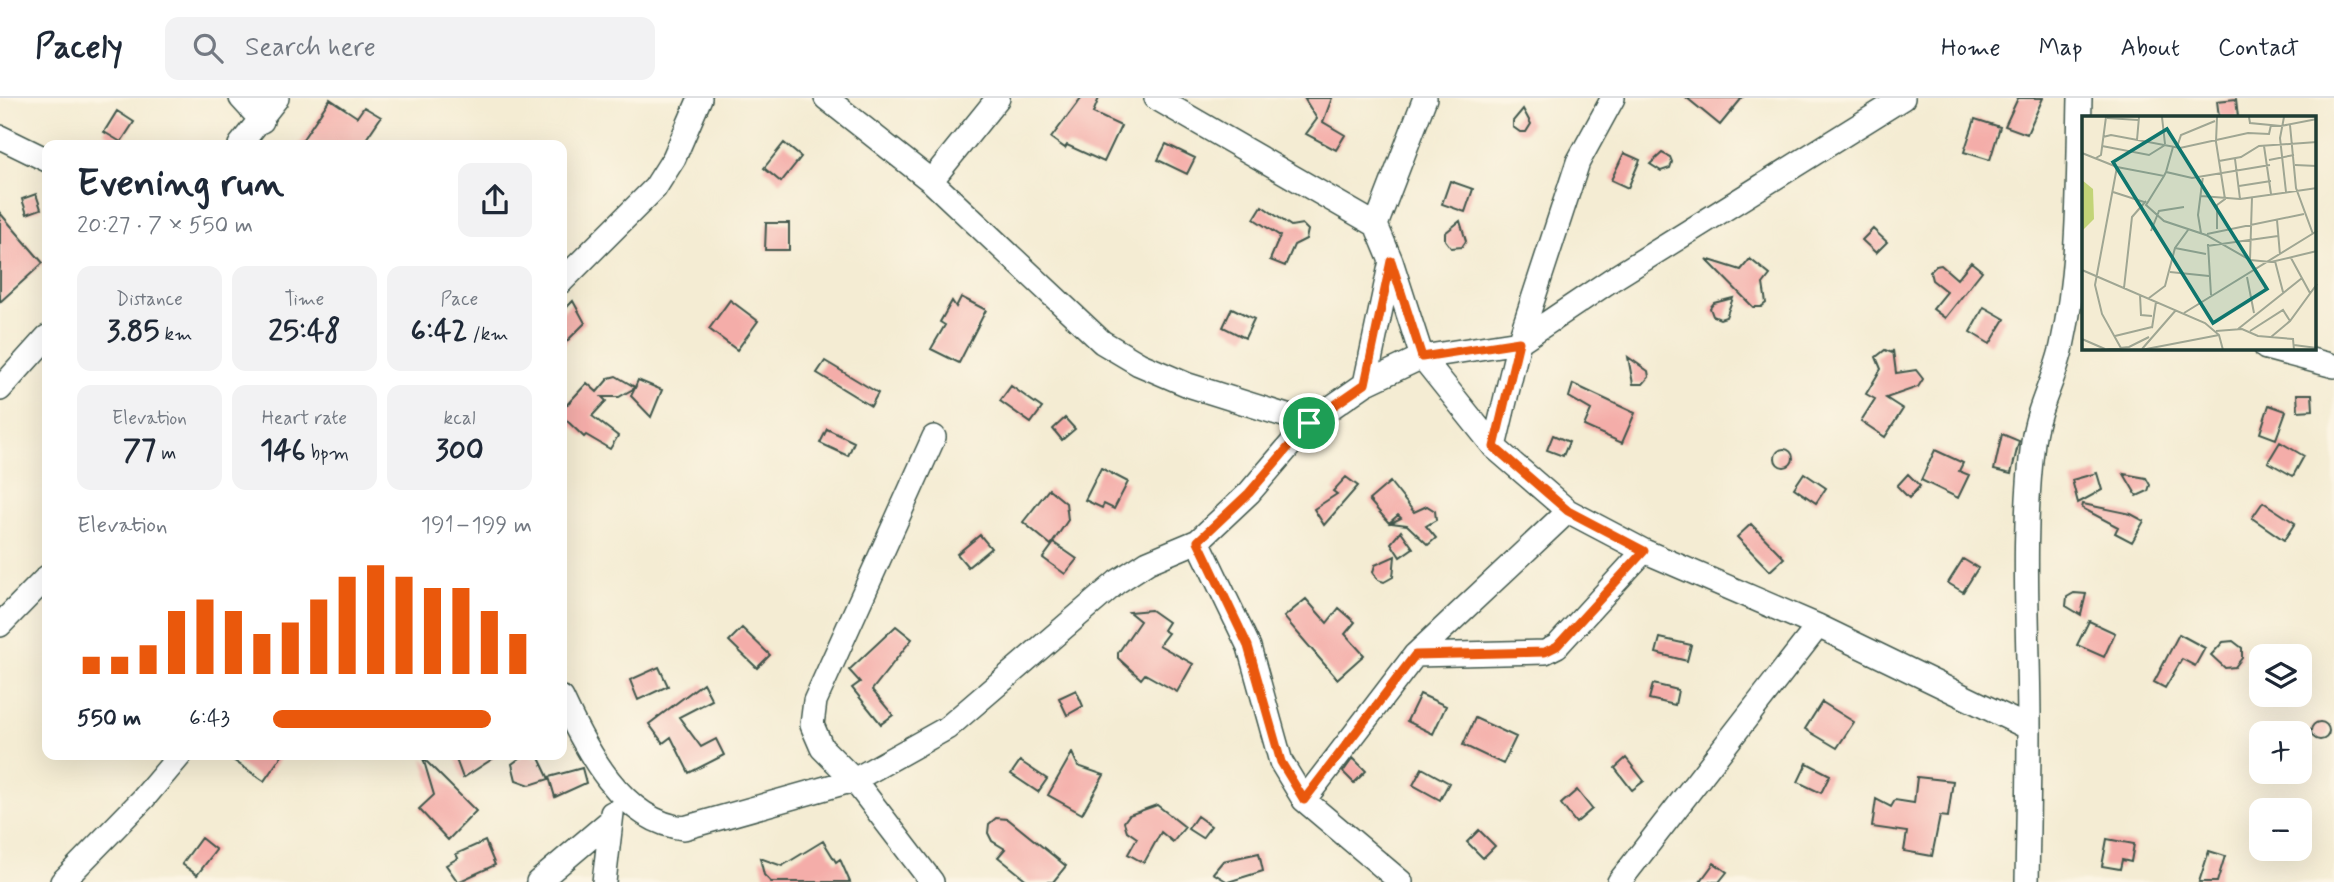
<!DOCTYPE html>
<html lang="en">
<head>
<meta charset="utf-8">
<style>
	:root { --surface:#fff; --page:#f2f2f3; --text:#1f2937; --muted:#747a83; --line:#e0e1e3; --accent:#ea580c }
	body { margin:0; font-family:Mynerve,sans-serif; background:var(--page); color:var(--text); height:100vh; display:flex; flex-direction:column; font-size:26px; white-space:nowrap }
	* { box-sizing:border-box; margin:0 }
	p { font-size:23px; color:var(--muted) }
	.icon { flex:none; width:38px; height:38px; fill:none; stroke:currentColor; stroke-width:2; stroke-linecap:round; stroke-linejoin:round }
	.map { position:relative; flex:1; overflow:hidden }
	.panel { position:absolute; left:42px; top:42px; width:525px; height:620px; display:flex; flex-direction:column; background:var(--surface); border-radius:14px; box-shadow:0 7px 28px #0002 }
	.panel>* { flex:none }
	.tools { position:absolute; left:2249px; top:546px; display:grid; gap:14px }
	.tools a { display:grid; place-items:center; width:63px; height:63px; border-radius:14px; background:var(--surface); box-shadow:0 7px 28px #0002; font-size:35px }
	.pin { position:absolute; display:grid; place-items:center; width:60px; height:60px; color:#fff; margin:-30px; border:4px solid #fff; border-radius:50%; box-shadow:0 2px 7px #0007 }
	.round { display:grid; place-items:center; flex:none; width:74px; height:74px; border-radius:14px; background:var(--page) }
	.headline { display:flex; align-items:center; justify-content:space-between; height:119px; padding:0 35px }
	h1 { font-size:38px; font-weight:700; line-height:52px }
	.metrics { display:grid; grid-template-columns:repeat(3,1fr); gap:10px; height:119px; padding:7px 35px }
	.metrics div { display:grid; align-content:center; border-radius:14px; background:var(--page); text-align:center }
	.metrics b { font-size:30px; font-weight:700 }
	.metrics small { font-size:19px; font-weight:400 }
	.metrics p { font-size:19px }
	.chart { height:196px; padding:14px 35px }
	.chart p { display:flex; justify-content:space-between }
	.chart svg { width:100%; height:126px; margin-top:7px; stroke:var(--accent); stroke-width:6 }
	ul { padding:0 35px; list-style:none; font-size:23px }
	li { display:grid; grid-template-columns:112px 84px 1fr; align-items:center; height:52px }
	li i { height:18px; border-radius:9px; background:var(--accent) }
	header { display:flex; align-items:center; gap:42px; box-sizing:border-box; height:98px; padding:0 35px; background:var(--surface); border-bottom:2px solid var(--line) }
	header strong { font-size:33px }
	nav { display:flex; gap:38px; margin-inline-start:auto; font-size:24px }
	.search { width:490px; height:63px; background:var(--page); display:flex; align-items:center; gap:18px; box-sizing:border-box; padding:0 24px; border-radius:14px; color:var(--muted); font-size:26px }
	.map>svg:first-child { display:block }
</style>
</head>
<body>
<header>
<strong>Pacely</strong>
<div class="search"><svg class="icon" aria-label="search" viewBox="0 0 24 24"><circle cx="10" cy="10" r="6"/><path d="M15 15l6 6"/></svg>Search here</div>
<nav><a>Home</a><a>Map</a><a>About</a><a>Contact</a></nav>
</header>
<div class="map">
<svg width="2334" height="784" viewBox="0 0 2334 784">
	<rect width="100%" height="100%" fill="#fcf5e5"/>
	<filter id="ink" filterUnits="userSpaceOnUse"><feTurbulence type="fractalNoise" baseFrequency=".0143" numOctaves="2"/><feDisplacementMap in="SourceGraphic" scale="14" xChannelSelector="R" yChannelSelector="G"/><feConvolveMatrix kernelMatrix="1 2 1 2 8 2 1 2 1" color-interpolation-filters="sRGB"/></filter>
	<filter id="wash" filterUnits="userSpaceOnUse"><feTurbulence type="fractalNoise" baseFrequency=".00686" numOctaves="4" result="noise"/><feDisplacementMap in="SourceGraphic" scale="28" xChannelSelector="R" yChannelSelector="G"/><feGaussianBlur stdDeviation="1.57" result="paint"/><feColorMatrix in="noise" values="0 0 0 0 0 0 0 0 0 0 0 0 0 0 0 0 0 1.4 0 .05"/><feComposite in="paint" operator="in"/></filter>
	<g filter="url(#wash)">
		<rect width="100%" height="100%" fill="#f4ecd3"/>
		<g id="blocks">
			<path fill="#f4ada9" d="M1081,0H1099L1093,15L1121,28L1104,64L1067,47L1065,50L1051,40Z
				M1304,0H1332L1323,24L1345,37L1336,52L1306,36L1317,21Z
				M1687,0H1742L1720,27Z
				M2018,0H2043L2027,36L2005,28Z
				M330,1L357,19L364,9L381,19L362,47H299Z
				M2236,1L2238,19H2219L2217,3Z
				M1523,11L1531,26L1526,34H1520L1513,29V23Z
				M117,13L134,24L121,44L104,34Z
				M1975,21L2000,29L1990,62L1964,54Z
				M784,45L801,59L781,84L764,70Z
				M1166,46L1195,60L1187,76L1158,62Z
				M1624,55L1640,62L1628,90L1611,82Z
				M1662,55L1670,59L1672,64L1670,70L1661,73L1650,66Z
				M1450,83L1473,91L1465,114L1442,106Z
				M36,96L41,111L27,116L22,101Z
				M1262,108L1291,128L1302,126L1308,132L1306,141L1294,147L1285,168L1270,162L1280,138L1254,121Z
				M0,115L43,165L0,204Z
				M1460,123L1466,143L1462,149L1451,150L1445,142V135Z
				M766,125H789V152H765Z
				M1873,131L1887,144L1876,155L1862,142Z
				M1706,161L1741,172L1750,161L1770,177L1763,186L1766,205L1761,209H1753Z
				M1971,164L1982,173L1945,220L1933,211L1947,194L1932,182L1930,174L1936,168L1941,167L1957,181Z
				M961,199L986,212L959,265L931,251L945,227L940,224L952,203L956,209Z
				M1733,200L1726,219L1720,221L1713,218L1710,210L1714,205Z
				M730,202L758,223L737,252L709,231Z
				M573,203L585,225L562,248V214Z
				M1984,209L2005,221L1990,246L1970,234Z
				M1232,210L1254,221L1245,240L1223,229Z
				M1885,252L1892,255L1893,252L1896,275L1916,272L1923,281L1918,289L1886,300L1903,311L1885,339L1861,323L1875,301L1866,296L1881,271L1876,259Z
				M1628,259L1648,273L1649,279L1643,286H1633Z
				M825,263L878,295L871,308L817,275Z
				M616,278L635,289L638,282L662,292L651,319L631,298L635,290L619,299H602L606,303L592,318L618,338L610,351L586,337L584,339L562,318V312L587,285L597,294L609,280Z
				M1573,286L1635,315L1622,345L1584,328L1591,312L1569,299Z
				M1011,288L1042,310L1031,325L1000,303Z
				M2297,296H2312L2313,312L2298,313Z
				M2269,307L2286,313L2276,341L2260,335Z
				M1065,320L1075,331L1062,342L1053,331Z
				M827,331L854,344L848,358L820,345Z
				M2002,336L2019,343L2011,376L1994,372Z
				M1553,337L1569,344L1563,358L1547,352Z
				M2280,344L2304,358L2293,378L2268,364Z
				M1775 360a9 9 0 1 1 18 0a9 9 0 1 1-18 0Z
				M1935,352L1963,365L1959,373L1969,377L1958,400L1921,382Z
				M1101,370L1128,384L1114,411L1104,406L1102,410L1085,402Z
				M1804,375L1826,390L1816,405L1794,390Z
				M2097,375L2102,392L2078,405L2072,382Z
				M1908,376L1920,388L1909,400L1897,388Z
				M2124,376L2146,380L2150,387L2148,393L2137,398Z
				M1346,379L1358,388L1324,427L1314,411L1337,396L1333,393Z
				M1390,384L1414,414L1427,408L1435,413L1436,422L1426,428L1436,440L1428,447L1407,427L1391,425L1401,420L1398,417L1389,425L1369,402Z
				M1049,391L1066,405L1068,422L1051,447L1023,424Z
				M2263,404L2295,425L2284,442L2252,420Z
				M2083,406L2131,416L2144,423L2132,444L2115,435L2118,429L2082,410Z
				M1751,426L1784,460L1770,473L1737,439Z
				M1401,433L1413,450L1400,459L1391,445Z
				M980,437L991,450L968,469L957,456Z
				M1054,445L1077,461L1065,476L1043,460Z
				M1395,458L1393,479L1384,484L1378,482L1373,474L1375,467Z
				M1963,461L1978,470L1963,494L1948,485Z
				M2074,495L2086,496L2081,517L2066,508L2067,499Z
				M1306,501L1327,525L1339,510L1355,524L1345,536L1364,557L1337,581L1284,519Z
				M1151,512L1168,524L1163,532L1168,535L1159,547L1193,566L1177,594L1145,576L1141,581L1118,560V555L1140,523L1129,514Z
				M2089,523L2115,535L2104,559L2077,547Z
				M896,528L912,541L872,592L893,617L881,626L852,590L860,584L849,572Z
				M742,530L770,557L757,570L729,543Z
				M2179,536L2205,550L2195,568L2182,561L2165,590L2154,584Z
				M1660,540L1691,547L1687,563L1656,555Z
				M2233,543L2242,550V560L2235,569L2225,570L2211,557L2223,544Z
				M659,569L668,588L638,602L630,582Z
				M703,585L712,602L679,619L701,649L716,641L724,657L689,675L671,639L663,645L649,626Z
				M1653,586L1678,592L1675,607L1649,601Z
				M1076,592L1083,608L1067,617L1059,600Z
				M1420,596L1446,608L1433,636L1407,623Z
				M1822,604L1854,624L1837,650L1805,631Z
				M1475,620L1516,639L1503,666L1463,647Z
				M2311 633a9 9 0 1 1 18 0a9 9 0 1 1-18 0Z
				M1072,655L1078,668L1104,677L1082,716L1048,697Z
				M224,656H283L264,683Z
				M454,656H500L463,680Z
				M524,657L539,660L549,681L530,687L516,682L512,666Z
				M423,660L476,713L448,742L419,711L434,697Z
				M1353,660L1366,673L1354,685L1343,674Z
				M1626,660L1644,683L1632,692L1615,670Z
				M1020,663L1047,681L1038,694L1011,676Z
				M1807,665L1830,677L1821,695L1798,684Z
				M582,670L586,685L555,699L549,679Z
				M1422,670L1449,685L1440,702L1413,687Z
				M1917,679L1953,683L1948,719L1940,718L1932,758L1904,753L1907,734L1872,729L1876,701L1891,709L1895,702L1914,705Z
				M1577,692L1592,711L1576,725L1561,706Z
				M1157,707L1185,729L1173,744L1161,734L1144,765L1128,756L1137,740L1127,733L1124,724L1129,717Z
				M1197,718L1211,728L1202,740L1188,731Z
				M996,720L1008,721L1066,768L1053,784H1029L998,759L1005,751L992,743L988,735L989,726Z
				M1479,732L1495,748L1483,760L1467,744Z
				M201,740L216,752L197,777L182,766Z
				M2107,741L2134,746L2131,764L2122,762L2120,771L2102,768Z
				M485,743L495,767L458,784L446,767L458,760L456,756Z
				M823,743L836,764L840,761L850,784H771L764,777L760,760L782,768Z
				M2209,753L2225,758L2217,784H2199Z
				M1259,755L1263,773L1228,784L1213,775L1223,763Z
				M1714,765L1727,774L1719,784H1700Z"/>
		</g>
	</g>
	<g filter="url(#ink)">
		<use href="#blocks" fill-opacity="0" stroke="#3f574c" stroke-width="2"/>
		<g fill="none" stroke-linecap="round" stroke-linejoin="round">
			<defs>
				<path id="minor" d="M241,0L262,23
					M826,0L931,83L1102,244L1139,266L1188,287L1309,325
					M1156,0L1376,127L1391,163L1365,286
					M0,39L47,62
					M240,47L277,0
					M931,83L998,0
					M1376,127L1425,0
					M1391,163L1422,259L1494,349L1568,413L1644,453L1818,528L2029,630
					M562,183L655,90L674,60L700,0
					M2266,250L2334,268
					M0,291L47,239
					M1494,349L1519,244L1578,64L1613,0
					M1198,443L1249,549L1281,664L1304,702L1401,784
					M0,527L47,479
					M1415,557L1545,554L1557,548L1644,453
					M562,600C585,650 622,724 684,730L854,682L947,630L1117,484L1148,464L1198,443L1249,395L1309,325L1365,286L1422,259L1519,244L1611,182L1903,0
					M1304,702L1415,557L1568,413
					M62,784L143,701L181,656
					M538,784L610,723
					M604,784L612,715
					M932,784L854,682L822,650L812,627L815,603L934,339
					M1619,784L1818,528
					M2027,784C2028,733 2029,681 2029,630C2029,535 2021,439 2033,344C2037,310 2055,281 2062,248C2080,167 2078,83 2080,0"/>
			</defs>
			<use href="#minor" stroke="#3f574c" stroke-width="26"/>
			<use href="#minor" stroke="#fff" stroke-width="23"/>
		</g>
	</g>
	<g fill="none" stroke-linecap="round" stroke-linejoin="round" filter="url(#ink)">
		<defs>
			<path id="route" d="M1391,163L1422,259L1519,244L1494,349L1568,413L1644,453L1557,548L1545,554L1415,557L1304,702L1281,664L1248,548L1198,443L1249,395L1309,325L1365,286Z"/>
		</defs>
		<use href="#route" stroke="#fff" stroke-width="14"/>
		<use href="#route" stroke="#ea580c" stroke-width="9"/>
	</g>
	<g transform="translate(2082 18)">
		<rect width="234" height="234" fill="#f4ecd3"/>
		<path d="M0,64L11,73L12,103L0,115Z" fill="#c2d477"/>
		<path fill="none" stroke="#9fa693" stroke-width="2" d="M80,1L83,28M135,1L134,26L143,83L135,89V113M167,1L168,7L199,10L235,3M202,1L198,22L204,76M25,2L56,4M208,9L214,72L231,118M21,21L29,19L98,32L166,17L187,18L189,9M55,24L57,1M20,30L67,39L83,29M182,30L189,78M95,31L99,19L133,5M0,37L35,51L82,60L84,56L110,62L188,49M14,42L19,39L24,1M153,43L158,83M187,44L212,39M137,45L159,41L177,30L235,26M213,49L235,50M35,51L13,169L20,198L40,234M84,56L91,31M82,60L64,89L82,105L124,119L168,144L189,146L235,135M157,70L189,65M31,76L62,86M119,80L158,83L235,72M195,104L198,139M69,115L77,95L102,91M119,117L116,99L121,60M125,118L222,98M126,128L129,179M125,130L196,120M93,132L124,138M209,142L228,177M168,144L170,81M193,145L201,176M0,154L123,207L137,219L141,234M88,156L127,160M165,161L172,197M42,172L50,101L64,85M58,179L59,199L70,200M67,182L83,170L93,132L106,114M102,197L235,115M70,212L74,186M156,213L220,162M134,215L160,213L176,220L211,223L212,234M168,215L201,194L208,205M33,220L70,211M189,221L208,205L235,168M0,223L23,233M212,229L235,232M60,233L94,194M19,234L47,231L67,221M59,234L137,219"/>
		<path fill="#0f766e" fill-opacity="0.15" stroke="#0f766e" stroke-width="3.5" d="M85,13L185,173L131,207L31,46Z"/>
		<rect width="234" height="234" fill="none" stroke="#1f3d34" stroke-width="3.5"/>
	</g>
</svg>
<div class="tools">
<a><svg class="icon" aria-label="layers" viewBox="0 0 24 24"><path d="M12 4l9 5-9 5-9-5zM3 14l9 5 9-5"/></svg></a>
<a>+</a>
<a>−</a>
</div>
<div class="pin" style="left:1309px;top:325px;background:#1e9e55"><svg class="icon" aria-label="arrive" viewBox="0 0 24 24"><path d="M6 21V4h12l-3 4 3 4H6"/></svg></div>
<section class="panel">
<div class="headline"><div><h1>Evening run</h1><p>20:27 · 7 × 550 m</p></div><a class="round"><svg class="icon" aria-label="share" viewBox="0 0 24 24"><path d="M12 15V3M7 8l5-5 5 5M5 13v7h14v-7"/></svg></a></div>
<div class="metrics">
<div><p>Distance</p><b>3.85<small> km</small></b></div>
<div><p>Time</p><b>25:48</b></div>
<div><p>Pace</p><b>6:42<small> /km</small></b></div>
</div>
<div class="metrics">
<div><p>Elevation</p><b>77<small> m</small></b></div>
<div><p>Heart rate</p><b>146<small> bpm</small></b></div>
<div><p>kcal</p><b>300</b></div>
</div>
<div class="chart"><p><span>Elevation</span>191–199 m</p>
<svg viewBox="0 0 160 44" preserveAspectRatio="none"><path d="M5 44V38M15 44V38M25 44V34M35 44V22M45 44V18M55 44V22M65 44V30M75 44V26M85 44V18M95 44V10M105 44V6M115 44V10M125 44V14M135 44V14M145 44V22M155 44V30"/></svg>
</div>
<ul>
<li><b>550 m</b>6:43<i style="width:84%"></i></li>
</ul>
</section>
</div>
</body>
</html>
